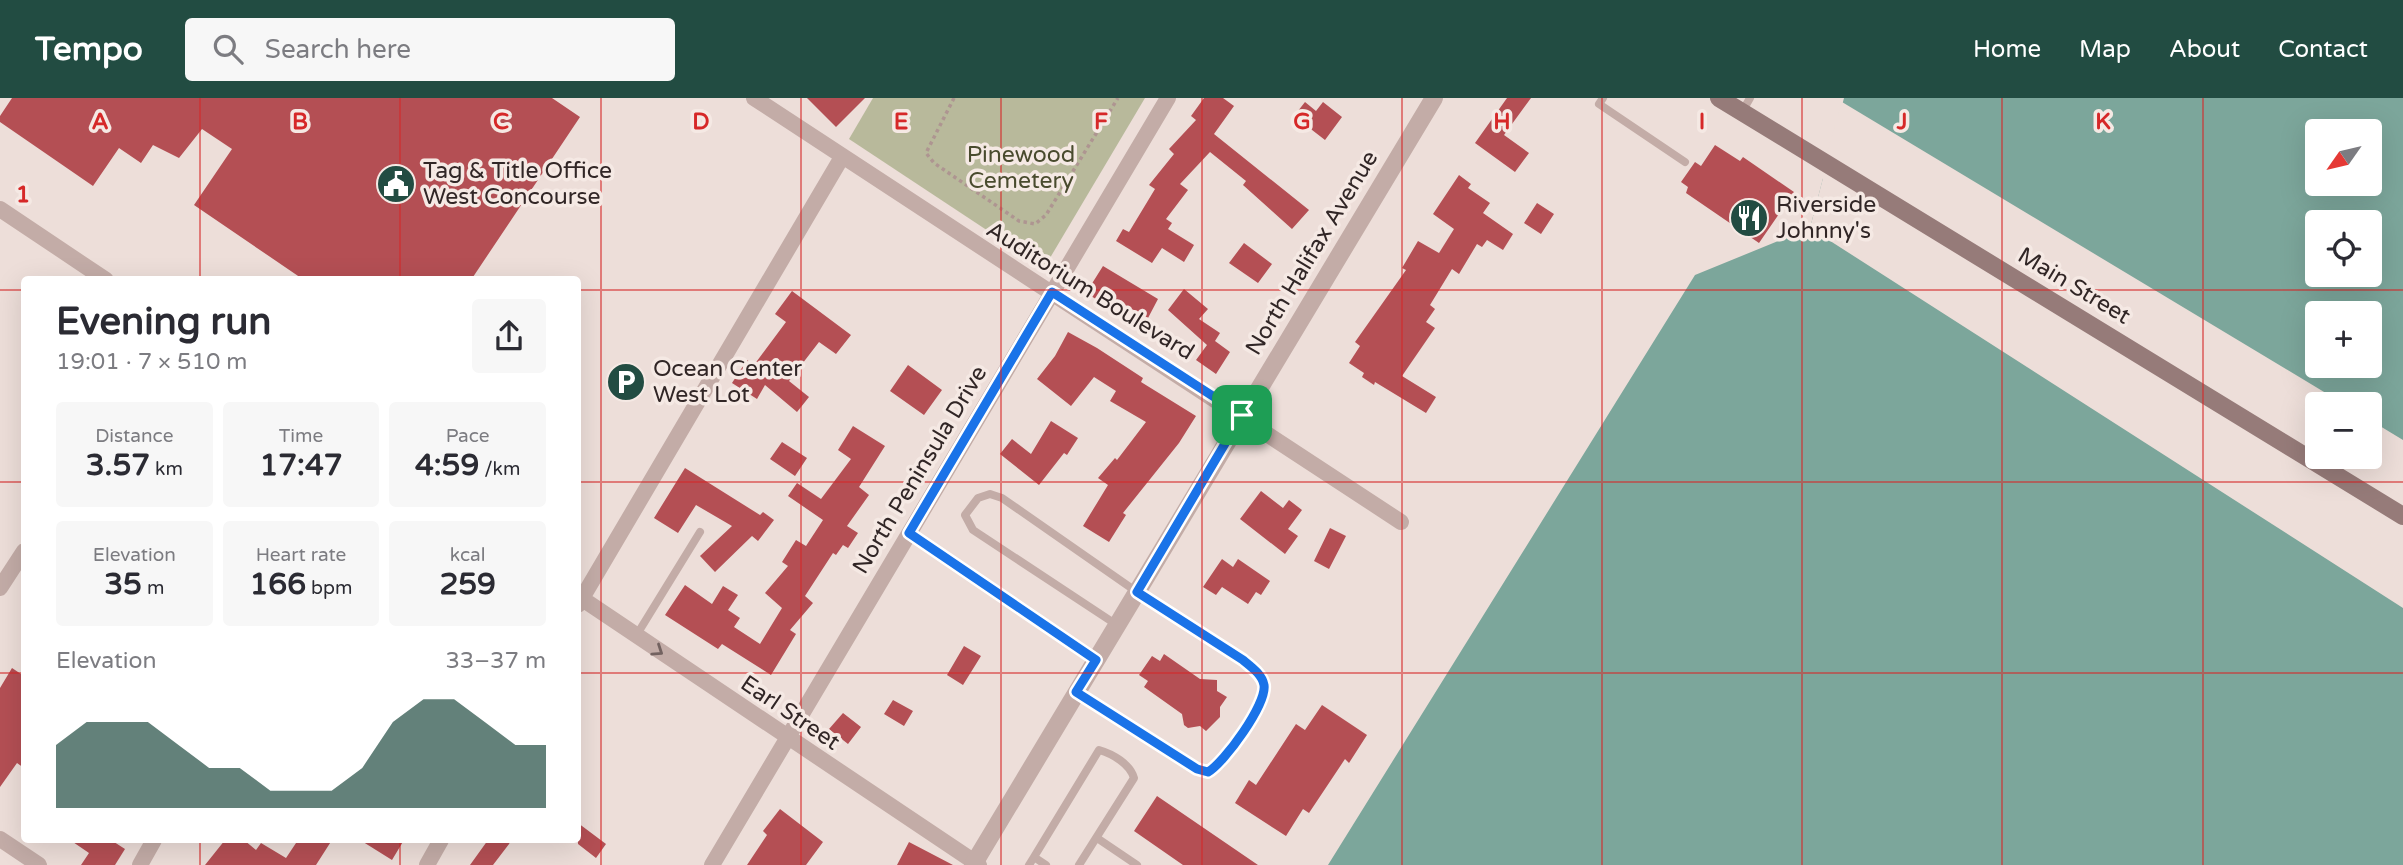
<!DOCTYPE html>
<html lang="en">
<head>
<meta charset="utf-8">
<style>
	:root { --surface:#fff; --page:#f7f7f7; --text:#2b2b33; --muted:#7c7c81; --accent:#224c42 }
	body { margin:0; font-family:"Varela Round",sans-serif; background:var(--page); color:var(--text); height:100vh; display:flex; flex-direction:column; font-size:26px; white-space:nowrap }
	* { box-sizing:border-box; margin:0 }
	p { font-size:23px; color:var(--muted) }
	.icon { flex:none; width:38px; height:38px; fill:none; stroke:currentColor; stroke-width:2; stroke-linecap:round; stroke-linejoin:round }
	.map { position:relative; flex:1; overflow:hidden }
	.sheet { position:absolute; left:21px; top:178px; width:560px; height:567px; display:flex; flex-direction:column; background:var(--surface); border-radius:7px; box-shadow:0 7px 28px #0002 }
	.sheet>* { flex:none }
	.needle { width:46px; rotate:236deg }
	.tools { position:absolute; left:2305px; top:21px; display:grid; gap:14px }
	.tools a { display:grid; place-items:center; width:77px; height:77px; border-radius:7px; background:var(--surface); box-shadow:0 7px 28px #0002; font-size:35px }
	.pin { position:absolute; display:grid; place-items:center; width:60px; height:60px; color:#fff; margin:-30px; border-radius:14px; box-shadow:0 4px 10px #0006 }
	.round { display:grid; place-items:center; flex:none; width:74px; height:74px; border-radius:7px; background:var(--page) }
	.summary { display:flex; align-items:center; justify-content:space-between; height:119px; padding:0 35px }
	h1 { font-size:38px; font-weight:700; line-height:52px }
	.figures { display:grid; grid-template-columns:repeat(3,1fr); gap:10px; height:119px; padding:7px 35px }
	.figures div { display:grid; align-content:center; border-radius:7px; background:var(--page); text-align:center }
	.figures b { font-size:30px; font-weight:700 }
	.figures small { font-size:19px; font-weight:400 }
	.figures p { font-size:19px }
	.chart { height:196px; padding:14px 35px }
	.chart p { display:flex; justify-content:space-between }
	.chart svg { width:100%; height:126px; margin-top:7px; fill:var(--accent); opacity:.7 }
	header { display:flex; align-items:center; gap:42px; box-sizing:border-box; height:98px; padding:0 35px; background:var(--accent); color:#fff }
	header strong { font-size:33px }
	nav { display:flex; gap:38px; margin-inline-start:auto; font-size:24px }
	.search { width:490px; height:63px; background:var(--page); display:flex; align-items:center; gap:18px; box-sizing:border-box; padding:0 24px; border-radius:7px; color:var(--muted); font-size:26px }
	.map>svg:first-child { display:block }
</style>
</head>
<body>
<header>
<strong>Tempo</strong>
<div class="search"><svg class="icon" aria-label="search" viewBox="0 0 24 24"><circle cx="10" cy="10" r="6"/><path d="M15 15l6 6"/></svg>Search here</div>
<nav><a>Home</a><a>Map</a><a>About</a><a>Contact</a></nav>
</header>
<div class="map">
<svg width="2403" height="767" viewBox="0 0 2403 767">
	<rect width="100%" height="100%" fill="#edded9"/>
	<path fill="#b8b99b" d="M873,0H1145L1044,170L849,41Z"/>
	<path fill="#7ca69b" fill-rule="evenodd" d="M1844,0H2403V767H1328L1695,177L1810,130ZM2317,33H2370V86H2317ZM2317,124H2370V177H2317ZM2317,215H2370V268H2317ZM2317,306H2370V359H2317Z"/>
	<path fill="#edded9" d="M1842,4L2344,306H2317V359H2370V322L2403,342V510L1810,130L1823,80L1820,78Z"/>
	<path fill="#b44f54" d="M12,0H552L580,19L471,182H304L194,107L232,51L202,31L179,60L153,47L141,65L119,50L93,88L0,24V18Z
		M807,0H865L836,29Z
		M1204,0H1223L1234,8L1214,36L1309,112L1292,131L1243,87L1246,83L1210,54L1180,86L1188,92L1166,121L1172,125L1168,131L1194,147L1184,164L1162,150L1152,165L1116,143L1123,131L1129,134L1155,91L1149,87L1174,56L1169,51L1196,22L1191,18Z
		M1507,0H1531L1504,37L1529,55L1515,74L1475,45Z
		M1305,4L1316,13L1323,4L1342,19L1325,42L1294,18Z
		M1715,47L1740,63L1743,59L1794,94L1759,145L1686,95L1688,89L1681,84L1695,64L1701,68Z
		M1459,77L1471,86L1468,90L1490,105L1483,115L1513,136L1503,152L1487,142L1482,149L1477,146L1459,176L1452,171L1430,207L1435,211L1426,224L1435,230L1402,278L1436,299L1426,315L1375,284L1374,287L1362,279L1364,275L1349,265L1360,248L1355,244L1406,172L1402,170L1418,143L1439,155L1454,131L1433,116Z
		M1537,105L1554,116L1541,136L1524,125Z
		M1244,145L1272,166L1258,185L1229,165Z
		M1103,168L1158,201L1148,220L1114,201L1109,209L1086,195Z
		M1184,191L1208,211L1199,221L1220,235L1215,243L1230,254L1216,276L1196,262L1207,247L1168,212Z
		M792,193L851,237L836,256L819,244L789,283L809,299L797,314L765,287L757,301L732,285L747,262L754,267L786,224L775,216Z
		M1068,234L1097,250L1143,280L1141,284L1196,318L1179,345L1123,415L1126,417L1109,444L1083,428L1108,387L1098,380L1115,360L1117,362L1146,324L1110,303L1116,293L1094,279L1071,308L1037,281L1055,258Z
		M908,267L942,292L924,317L890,293Z
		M1051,323L1078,340L1067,357L1064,355L1039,387L1000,356L1012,341L1031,356Z
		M853,328L885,348L859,389L869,397L847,428L858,435L848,450L843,447L836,457L833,455L805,498L813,505L790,532L796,536L771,577L722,546L718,551L665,517L685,487L712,506L723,488L738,497L728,512L740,520L734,529L760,546L782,510L765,495L788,468L782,464L796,442L806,448L823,422L788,398L797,385L821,401L851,361L838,352Z
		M782,344L807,360L795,378L770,361Z
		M685,370L760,417L763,414L774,422L758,443L752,438L715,474L700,458L732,428L696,407L678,435L654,420Z
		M1261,393L1283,410L1289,402L1302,412L1288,431L1298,438L1285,456L1240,421Z
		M1330,430L1346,438L1329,471L1314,463Z
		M1222,461L1233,469L1238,461L1270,483L1261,497L1256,494L1248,506L1222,489L1216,497L1203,489Z
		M964,548L981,558L963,587L947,577Z
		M1164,556L1200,581L1217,582V593L1227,599L1220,609V619L1206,633L1200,628L1188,630L1184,627L1182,616L1144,589L1148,583L1139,577L1152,558L1160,563Z
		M12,570L24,578V670L17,665L0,689V590Z
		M893,602L913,613L904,628L884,616Z
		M1322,607L1367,637L1349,665L1345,661L1309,715L1303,711L1286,738L1235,705L1249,682L1256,687L1296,626L1305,632Z
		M843,615L861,629L848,646L829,631Z
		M1157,698L1258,767H1183L1134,733Z
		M780,711L823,744L806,767H747L767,737L763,733Z
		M578,725L606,746L596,760L578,746Z
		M70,742H111L125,751L115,767H81L89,755Z
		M225,742H244L256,752L261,745L286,760L298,742H332L316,767H205Z
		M360,742H404L392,762Z
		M488,742H512L493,767H470Z
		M909,744L953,767H897Z"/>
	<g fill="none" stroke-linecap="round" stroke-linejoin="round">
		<path stroke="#ae9591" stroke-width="3.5" stroke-dasharray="3.5 3.5" stroke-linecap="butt" d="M954,0L926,55L934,65L1019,123L1035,126L1046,117L1118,0"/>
		<path stroke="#c3aca7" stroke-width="8" d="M1603,0L1599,6L1685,64
			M1742,14L1750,0
			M909,434L1096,562
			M636,538L700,434
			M1076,594L1197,671L1208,674L1221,667L1261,603L1264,587L1258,575L1243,562L1137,494L1002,400L990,396L978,400L965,417L973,432L1117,527
			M1097,740L1137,767
			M1034,759L1099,652C1113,656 1130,666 1134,680L1079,767
			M1029,767L1034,759L1046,767"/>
		<path stroke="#c3aca7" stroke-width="16" d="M754,0L1401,424
			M0,111L106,182
			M0,490L24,453
			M578,498L979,767
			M578,507L842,59
			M0,741L39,767
			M140,767L154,742
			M427,767L441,742
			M712,767L1168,0"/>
		<path stroke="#c3aca7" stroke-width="18" d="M973,767L1434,0"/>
		<path stroke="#967b79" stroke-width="18" d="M1719,0L2403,418"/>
	</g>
	<defs><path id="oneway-chevron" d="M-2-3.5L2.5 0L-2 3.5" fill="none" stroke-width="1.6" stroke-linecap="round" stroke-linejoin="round" transform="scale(1.75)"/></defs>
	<use stroke="#736260" href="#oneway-chevron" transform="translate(658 553) rotate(34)"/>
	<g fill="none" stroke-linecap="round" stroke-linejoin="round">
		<defs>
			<path id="route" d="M1052,194L1242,317L1137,494L1243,562C1250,568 1262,576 1264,587C1267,606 1224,665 1208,674L1197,671L1076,594L1096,562L909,435Z"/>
		</defs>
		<use href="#route" stroke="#fff" stroke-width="14"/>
		<use href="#route" stroke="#1a73e8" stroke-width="9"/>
	</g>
	<path fill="none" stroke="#d62828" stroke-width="2" stroke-opacity="0.55" d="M200,0V182M400,0V182M601,0V767M801,0V767M1001,0V767M1202,0V767M1402,0V767M1602,0V767M1802,0V767M2002,0V767M2203,0V767M0,192H24M578,192H2403M0,384H24M578,384H2403M0,575H24M578,575H2403M200,742V767M400,742V767"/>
	<defs>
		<symbol id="civic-disc" viewBox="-11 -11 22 22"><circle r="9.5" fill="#224c42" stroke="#f5e9e4"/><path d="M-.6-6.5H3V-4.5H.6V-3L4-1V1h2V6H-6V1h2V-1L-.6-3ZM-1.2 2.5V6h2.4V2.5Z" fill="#fff"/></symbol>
		<symbol id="restaurant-disc" viewBox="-11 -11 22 22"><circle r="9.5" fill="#224c42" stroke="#f5e9e4"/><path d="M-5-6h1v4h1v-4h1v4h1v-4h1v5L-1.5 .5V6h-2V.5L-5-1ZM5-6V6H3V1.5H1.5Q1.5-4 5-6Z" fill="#fff"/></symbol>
		<symbol id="parking-disc" viewBox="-11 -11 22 22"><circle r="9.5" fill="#224c42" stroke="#f5e9e4"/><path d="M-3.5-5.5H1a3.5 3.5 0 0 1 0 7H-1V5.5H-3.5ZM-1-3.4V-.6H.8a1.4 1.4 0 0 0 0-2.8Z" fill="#fff"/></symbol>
	</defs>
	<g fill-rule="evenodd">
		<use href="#civic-disc" x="374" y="64" width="44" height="44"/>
		<use href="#restaurant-disc" x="1727" y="98" width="44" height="44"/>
		<use href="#parking-disc" x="604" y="262" width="44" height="44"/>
	</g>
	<g text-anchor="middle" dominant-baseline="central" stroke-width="7" stroke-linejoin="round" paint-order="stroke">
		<g font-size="23" fill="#494b2e" stroke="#f5e9e4">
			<text x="1021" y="57">Pinewood<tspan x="1021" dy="26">Cemetery</tspan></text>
		</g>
		<g font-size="23" fill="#312626" stroke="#f5e9e4" text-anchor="start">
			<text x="423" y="73">Tag &amp; Title Office<tspan x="423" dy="26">West Concourse</tspan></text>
			<text x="1776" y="107">Riverside<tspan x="1776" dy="26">Johnny's</tspan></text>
			<text x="653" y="271">Ocean Center<tspan x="653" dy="26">West Lot</tspan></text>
		</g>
		<g font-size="23" fill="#312626" stroke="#f5e9e4">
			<text transform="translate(1312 155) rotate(-59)">North Halifax Avenue</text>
			<text transform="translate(2074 188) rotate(31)">Main Street</text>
			<text transform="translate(1090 193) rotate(32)">Auditorium Boulevard</text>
			<text transform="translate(920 372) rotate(-59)">North Peninsula Drive</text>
			<text transform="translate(790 615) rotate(34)">Earl Street</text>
		</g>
	</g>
	<g font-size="23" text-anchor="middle" font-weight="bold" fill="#d62828" stroke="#f5e9e4" stroke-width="7" stroke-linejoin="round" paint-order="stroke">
		<text x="100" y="31">A</text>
		<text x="300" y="31">B</text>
		<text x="501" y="31">C</text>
		<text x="701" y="31">D</text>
		<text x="901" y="31">E</text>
		<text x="1101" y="31">F</text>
		<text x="1302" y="31">G</text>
		<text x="1502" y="31">H</text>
		<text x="1702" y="31">I</text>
		<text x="1902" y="31">J</text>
		<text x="2103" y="31">K</text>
		<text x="23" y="104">1</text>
	</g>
</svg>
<div class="tools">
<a><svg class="needle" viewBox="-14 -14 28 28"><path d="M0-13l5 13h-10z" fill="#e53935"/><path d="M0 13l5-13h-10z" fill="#7c7c81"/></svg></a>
<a><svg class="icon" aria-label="locate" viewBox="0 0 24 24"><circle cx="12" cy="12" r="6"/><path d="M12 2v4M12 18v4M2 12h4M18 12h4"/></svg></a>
<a>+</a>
<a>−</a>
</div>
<div class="pin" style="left:1242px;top:317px;background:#1e9e55"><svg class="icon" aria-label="arrive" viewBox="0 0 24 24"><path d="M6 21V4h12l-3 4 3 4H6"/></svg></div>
<section class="sheet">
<div class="summary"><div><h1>Evening run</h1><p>19:01 · 7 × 510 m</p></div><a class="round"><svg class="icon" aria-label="share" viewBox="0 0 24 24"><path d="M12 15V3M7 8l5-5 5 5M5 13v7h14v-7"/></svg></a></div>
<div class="figures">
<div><p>Distance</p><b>3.57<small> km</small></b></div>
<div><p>Time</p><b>17:47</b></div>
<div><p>Pace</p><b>4:59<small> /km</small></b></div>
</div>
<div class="figures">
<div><p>Elevation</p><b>35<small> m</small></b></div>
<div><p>Heart rate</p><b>166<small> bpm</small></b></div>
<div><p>kcal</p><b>259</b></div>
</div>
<div class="chart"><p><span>Elevation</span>33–37 m</p>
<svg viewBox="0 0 160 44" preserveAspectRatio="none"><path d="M0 44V22L10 14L20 14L30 14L40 22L50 30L60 30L70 38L80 38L90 38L100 30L110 14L120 6L130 6L140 14L150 22L160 22V44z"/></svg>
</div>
</section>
</div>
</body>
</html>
